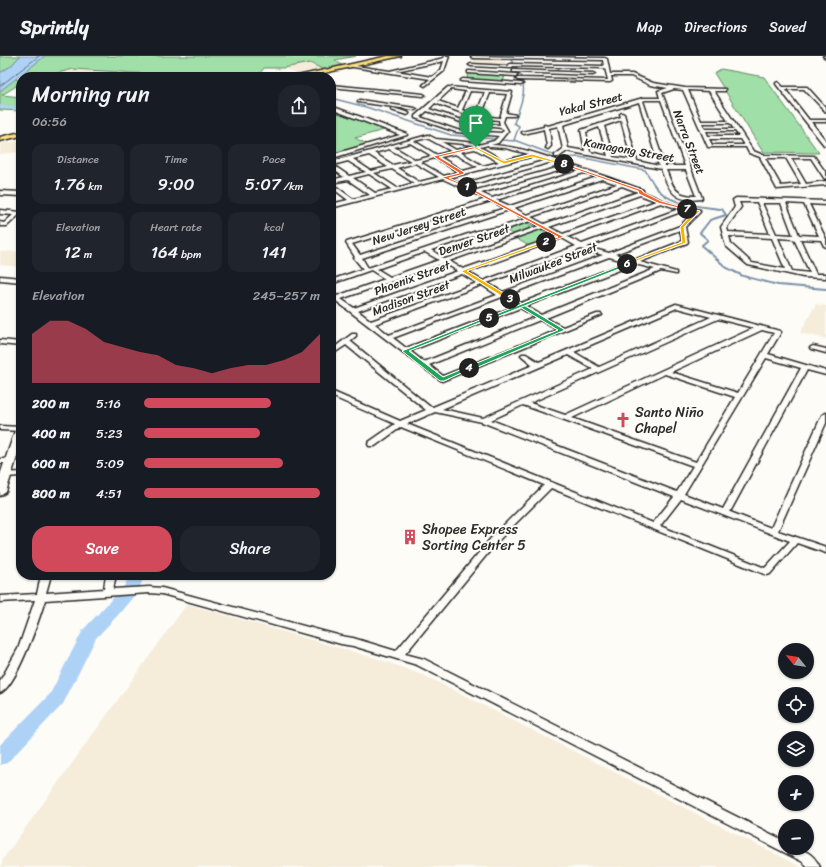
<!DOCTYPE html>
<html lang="en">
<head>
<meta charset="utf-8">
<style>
	:root { --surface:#171b24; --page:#20242c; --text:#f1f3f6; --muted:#9ea1a6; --line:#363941; --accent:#d1495b }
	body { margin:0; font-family:Sriracha,sans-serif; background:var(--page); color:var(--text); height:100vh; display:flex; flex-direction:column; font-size:15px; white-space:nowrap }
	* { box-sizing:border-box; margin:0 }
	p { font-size:13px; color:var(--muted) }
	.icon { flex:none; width:22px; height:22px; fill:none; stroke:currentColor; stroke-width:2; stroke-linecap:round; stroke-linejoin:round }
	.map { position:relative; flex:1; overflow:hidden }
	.details { position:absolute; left:16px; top:16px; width:320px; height:508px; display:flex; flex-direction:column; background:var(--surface); border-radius:16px; box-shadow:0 1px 3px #0004 }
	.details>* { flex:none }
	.needle { width:26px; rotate:300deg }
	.tools { position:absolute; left:778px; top:587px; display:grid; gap:8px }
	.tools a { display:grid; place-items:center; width:36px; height:36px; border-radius:50%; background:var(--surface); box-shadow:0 1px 3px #0004; font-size:20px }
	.pin { position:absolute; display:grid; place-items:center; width:34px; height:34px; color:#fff; margin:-41px -17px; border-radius:50% 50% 50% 0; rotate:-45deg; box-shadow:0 0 4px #0007 }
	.pin .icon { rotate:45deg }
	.km { position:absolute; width:20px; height:20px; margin:-10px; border-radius:50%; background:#222; color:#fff; font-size:11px; line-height:20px; text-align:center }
	.round { display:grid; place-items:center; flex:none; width:42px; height:42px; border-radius:16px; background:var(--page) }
	.overview { display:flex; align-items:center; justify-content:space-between; height:68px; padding:0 16px }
	h1 { font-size:22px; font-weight:600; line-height:30px }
	.figures { display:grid; grid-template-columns:repeat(3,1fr); gap:6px; height:68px; padding:4px 16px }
	.figures div { display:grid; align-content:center; border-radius:10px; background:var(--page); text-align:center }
	.figures b { font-size:17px; font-weight:600 }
	.figures small { font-size:11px; font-weight:400 }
	.figures p { font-size:11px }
	.chart { height:112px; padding:8px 16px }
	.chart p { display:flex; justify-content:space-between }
	.chart svg { width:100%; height:72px; margin-top:4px; fill:var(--accent); opacity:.7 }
	.cta { display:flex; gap:8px; margin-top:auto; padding:8px 16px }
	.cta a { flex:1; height:46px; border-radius:16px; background:var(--accent); color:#fff; font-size:16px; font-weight:600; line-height:46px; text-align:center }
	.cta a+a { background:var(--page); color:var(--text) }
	ul { padding:0 16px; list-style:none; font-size:13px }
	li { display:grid; grid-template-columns:64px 48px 1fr; align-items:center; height:30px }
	li i { height:10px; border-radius:5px; background:var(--accent) }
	header { display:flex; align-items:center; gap:24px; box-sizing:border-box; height:56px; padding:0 20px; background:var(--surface); border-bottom:1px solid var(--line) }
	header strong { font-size:19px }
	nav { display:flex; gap:22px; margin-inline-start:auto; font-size:14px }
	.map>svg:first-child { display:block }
</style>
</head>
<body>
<header>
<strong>Sprintly</strong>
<nav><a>Map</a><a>Directions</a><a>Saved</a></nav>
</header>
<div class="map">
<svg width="826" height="811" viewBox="0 0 826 811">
	<rect width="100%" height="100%" fill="#fdfcf7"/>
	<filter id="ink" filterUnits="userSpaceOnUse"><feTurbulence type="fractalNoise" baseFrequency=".025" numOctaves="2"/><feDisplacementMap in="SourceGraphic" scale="8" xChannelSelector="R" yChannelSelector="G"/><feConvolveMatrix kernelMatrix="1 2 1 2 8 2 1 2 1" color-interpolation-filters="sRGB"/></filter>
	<g filter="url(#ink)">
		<path fill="#f6ecda" d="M475,0H503L508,10L473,9Z
			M310,7L324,14L299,19L283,12Z
			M73,13L166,19L229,17L261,21H21V24L15,23L24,16L50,19Z
			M8,86H21V96L0,98V87Z
			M21,195V211L0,209V196Z
			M816,248L826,250V283L800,277Z
			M187,548L382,604L430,622L801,811H1L3,803Z"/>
		<path fill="#a0dfa7" stroke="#668569" d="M0,0H20L11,10L0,17Z
			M45,0H356L335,4L343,10L324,14L310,7L283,12H264L258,20L228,17L166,19L73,13L50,19L24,16Z
			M721,13L764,21L819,97L763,96L714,17Z
			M469,17L505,20L503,26L466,24Z
			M15,23L21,24V27L2,39L21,41V55L0,54V35Z
			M331,52L334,53L384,74L355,82L367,88L336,97L331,96V74L335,72L331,70Z
			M527,167L537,171L514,179L505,174Z
			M540,173L555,181L529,190L515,182Z"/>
		<path fill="#aed2f6" stroke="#7a8fa5" d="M20,0H45L0,35V17L11,10Z"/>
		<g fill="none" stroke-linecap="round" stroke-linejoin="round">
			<path stroke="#5f6e7c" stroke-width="1" d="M0,30L39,0"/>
			<path stroke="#7a8fa5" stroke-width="1.5" d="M511,4L514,8
				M516,10L518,15
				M519,16C529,34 520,49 514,67L519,70L514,84L562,102L579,101L645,114L655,130
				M331,42L366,51L451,79L495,83
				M502,84L514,85"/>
			<path stroke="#7a8fa5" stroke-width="2" d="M654,129C669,150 698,150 722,153L726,159L710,164L700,177L708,184L702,189L703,191L727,212L743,220L778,229L826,233"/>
			<path fill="#aed2f6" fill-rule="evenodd" d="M0,49L21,50V54L0,53Z
				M129,519H145L138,535L118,559L96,582L63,648L7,707L0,709V689L50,638L83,574L125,529Z"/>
			<defs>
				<path id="minor" d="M445,0H449L444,15L425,30L423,29L430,23L347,10L349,9L390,15L444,2ZM444,5L441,14L432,21L396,15Z
					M472,0L605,2L607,3L610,18H632L653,27L685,32L725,33V35H714L753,95L763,99L814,100L826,117V123L824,122L811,102H791L806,128L826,125V129L777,133L760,101L749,97L746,91H708L683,34L674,33L662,37L702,142L701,143C675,147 669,135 661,113L567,95L559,101H555V99L563,93L558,70L549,72L551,90L548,93L546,92L547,90L544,73L524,78L522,77V76L544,71V69L548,70L643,42H660L658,35L668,32L650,29L631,20H611L612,25L610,26L518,24L516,23L518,22L608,24L605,12L513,10L511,12L471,10L469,9L471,8L508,10L510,8L604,10L603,4L473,2L471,1ZM688,34L709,35L728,65H701ZM645,44H661L685,110H665L643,45ZM639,46L659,110L637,105L624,58L622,57L620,58L621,61L581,74L585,95L568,92L563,69ZM621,64L632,104L613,101L604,70ZM702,67H730L734,73H705ZM599,71L608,100L590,96L586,76ZM706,75H735L739,80H708ZM709,83H740L744,89H712ZM765,102H786L801,128L781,130ZM666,114H686L696,140C675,140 673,131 666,114Z
					M823,0H826V2Z
					M514,14L593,17L595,18L593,19L513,16V14Z
					M469,15L516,18L518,19L516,20L468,17V15Z
					M463,23L521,27L523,28L521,29L461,25V24Z
					M778,26L783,31H807L826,52V56L804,33H785L809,64H826V66H811L826,85V89H824L776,28V27Z
					M331,29L423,38L425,39L423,40L331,31Z
					M448,31L512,36L506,57L516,59L514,60H505L503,66L508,75L498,87L491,89C519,90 545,100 571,109C596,117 619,125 643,134V136L673,149L700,154V156L685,171L688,186L687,187L640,206L676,216V218L661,215L546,262L563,271L597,258H601L602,259L442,325L421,310L331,241V236L337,240L385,223L371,214L331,228V224L363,213L354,202L355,201L346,187L347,186L486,143L443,123L331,152V148L348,144L331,131V124L344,121L331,112V106L428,79L436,83L476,87H478V89L494,85L499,80L456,76L415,62V60ZM451,33L466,35L458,52L438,45ZM470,35L485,36L476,59L462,54ZM490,37L507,38L500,62L481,60ZM435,47L476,62L499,64L500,69L468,66L429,53ZM427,55L467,68L502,72L504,75L501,77L457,74L420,61ZM427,82L451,95L437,99L414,85ZM442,86L476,89L456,94ZM410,87L432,100L416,104L394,91ZM488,89L490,91L505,92L529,98L504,105L480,91ZM389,93L411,105L393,109L374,97ZM475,93L499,106L483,110L460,96ZM455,98L478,111L463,115L440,101ZM369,99L388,111L371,115L353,103ZM534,100L547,104L462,128L449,122ZM435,102L458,116L444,120L420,106ZM348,105L366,116L349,120L333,109ZM552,106L564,110L477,134L466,130ZM415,107L439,121L419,126L397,112ZM569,112L579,115L492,142L481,137ZM392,113L414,127L397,132L374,117ZM584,117L597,121L510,150L496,144ZM369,118L392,133L375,137L353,122ZM602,123L617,128L527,159L514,152ZM348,124L370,139L353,143L331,127ZM622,130L638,136L544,168L531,161ZM640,139L656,145L563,178L549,171ZM491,145L505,152L360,199L352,188ZM661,147L679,153L582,188L567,181ZM509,154L526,163L501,171L477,175L368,212L362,202ZM686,154L694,156L680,170L609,197L587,191ZM530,165L539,170L445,203L431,194L480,178L504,174ZM543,172L558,180L463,213L449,205ZM680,174L682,185L634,204L615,198ZM562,182L576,190L483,225L468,216ZM581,193L603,199L503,236L487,227ZM425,196L439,204L390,221L377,213ZM609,201L628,206L521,247L507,239ZM444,207L458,215L354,252L341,243ZM635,208L655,213L541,259L526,250ZM462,218L477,227L371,265L358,255ZM482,229L497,239L389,279L375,268ZM502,241L516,250L406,292L393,282ZM520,252L536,261L424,306L410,295ZM540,264L557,274L443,320L429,309Z
					M360,44L415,52L417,53L415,54L358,46V45Z
					M331,50L407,78V79L336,101H331V97L334,98L400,79L331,53Z
					M393,52L409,57V58L407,59L391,54V53Z
					M0,135L21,136V140L0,139Z
					M736,142L826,145V149L809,148L826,183V191L824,190L821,184L800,183L816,218H826V222L803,221L748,209L726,190L721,171L735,151L733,144ZM739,146H757L770,178L728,176L727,171L741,151ZM762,147H781L793,179L776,178ZM786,147L804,148L819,180L799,179ZM729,180L772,182L785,213L752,207L731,188ZM778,182L794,183L810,217L792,215Z
					M0,154L21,156V160L19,159L7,170H0V166L4,167L13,159L0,158Z
					M0,220L21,222V226L0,224Z
					M676,248L780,275L781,276L768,298L826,315V319L807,314L730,456L771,472L822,359L826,357V367L778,475L826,491V497L797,487L770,518L767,519L551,432L498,485L405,598L424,603L785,785V792C802,792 812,795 820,811H807L803,806L417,609L353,590L341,588L162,538L149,537L45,544C40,561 16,632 0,637V625L18,593L35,544L0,546V540L37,538L41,519H51L46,537L104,533L106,519H116L113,533L149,531L162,532L341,580L353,582L396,595L492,481L544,429L401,371L375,390H369L368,388L369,386L395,368L331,340V335L400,365L426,354L346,289L331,299V294L352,278H356V280L350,285L429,350L433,351L533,309L522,300L521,299L522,298H526L539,306ZM677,252L711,261L599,311L574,296ZM718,263L754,272L565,359L530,347ZM762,274L774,277L738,337L671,316ZM568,299L593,313L483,362L442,353ZM766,302L801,312L723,453L684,438ZM665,318L735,341L696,406L572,362ZM523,349L693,410L677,436L491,364ZM435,356L482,366L674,441L653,467L407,368ZM681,443L790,485L765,512L660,470Z
					M0,284L21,286V290L0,288Z
					M813,290L826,293V297L811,293L810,292L811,291Z
					M0,370L21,371V375L0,374Z
					M0,403H10L14,405L10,407H0Z
					M21,416V420L5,421L1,419L5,417Z"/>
				<path id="secondary" d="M21,369V388L6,436L0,440V419L16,372Z"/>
				<path id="trunk" d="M388,0H401L306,21H293Z
					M21,76V80L0,85V81Z"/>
			</defs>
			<use href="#minor" stroke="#2b2b2b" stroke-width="3"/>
			<use href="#secondary" stroke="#2b2b2b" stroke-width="3"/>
			<use href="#trunk" stroke="#2b2b2b" stroke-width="3"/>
			<use href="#minor" fill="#fdfcf7" fill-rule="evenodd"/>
			<use href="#secondary" fill="#fdfcf7" fill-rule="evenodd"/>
			<use href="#trunk" fill="#fde080" fill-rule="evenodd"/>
		</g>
		<defs><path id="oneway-solid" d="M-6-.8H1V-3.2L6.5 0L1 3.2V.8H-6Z"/></defs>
		<use fill="#9e9e9b" href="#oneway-solid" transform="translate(570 24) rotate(-178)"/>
	</g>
	<path fill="#f0652b" stroke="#fff" d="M477,90V92L439,101L464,116V118L449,122L469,131V132L443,122V121L459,117L434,101V100Z"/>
	<path fill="#f0652b" stroke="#fff" d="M466,131H469L564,181L545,187V185L558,181L466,132Z"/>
	<path fill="#f5b400" stroke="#fff" d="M545,185L549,186L467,215L512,242V244H508L461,215Z"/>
	<path fill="#22a559" stroke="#fff" d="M508,242H512L565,274L471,314H467V311L558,274L508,244Z"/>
	<path fill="#22a559" stroke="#fff" d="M487,261L491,262L409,295L443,321L467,311L472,312L444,325H440L402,295Z"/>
	<path fill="#22a559" stroke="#fff" d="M627,207L629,209L491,263L486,262Z"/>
	<path fill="#f5b400" stroke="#fff" d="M687,152L700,155L684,171L686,187L625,209V207L682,186L680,171L694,156L686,154Z"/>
	<path fill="#f0652b" stroke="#fff" d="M563,107L642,134L643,136L661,145L689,153L687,154L658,147L639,138L638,135L563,109Z"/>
	<path fill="#f5b400" stroke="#fff" d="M474,90L504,105L532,98L566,108L564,109L532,101L504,108L474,92Z"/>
	<defs>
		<symbol id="church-bare" viewBox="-9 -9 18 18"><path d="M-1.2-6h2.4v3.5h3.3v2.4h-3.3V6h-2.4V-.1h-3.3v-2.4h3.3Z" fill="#d1495b" stroke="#fdfcf7" stroke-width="2.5" paint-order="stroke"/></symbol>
		<symbol id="building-bare" viewBox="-9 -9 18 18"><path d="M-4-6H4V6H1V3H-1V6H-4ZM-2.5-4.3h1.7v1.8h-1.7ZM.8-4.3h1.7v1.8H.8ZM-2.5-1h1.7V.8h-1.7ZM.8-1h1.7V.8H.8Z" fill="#d1495b" stroke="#fdfcf7" stroke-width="2.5" paint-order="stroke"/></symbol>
	</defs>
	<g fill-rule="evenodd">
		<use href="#church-bare" x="612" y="353" width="22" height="22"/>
		<use href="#building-bare" x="399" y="470" width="22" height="22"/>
	</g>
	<g text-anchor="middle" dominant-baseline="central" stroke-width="4" stroke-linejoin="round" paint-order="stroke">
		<g font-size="12" fill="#2b2b2b" stroke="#fdfcf7">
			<text transform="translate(591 48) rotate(-14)">Yakal Street</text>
			<text transform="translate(689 86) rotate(69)">Narra Street</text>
			<text transform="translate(629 94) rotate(10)">Kamagong Street</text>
			<text transform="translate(419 170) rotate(-18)">New Jersey Street</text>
			<text transform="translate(474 184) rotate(-19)">Denver Street</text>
			<text transform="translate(553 207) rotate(-21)">Milwaukee Street</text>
			<text transform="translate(412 222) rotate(-20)">Phoenix Street</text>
			<text transform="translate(411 242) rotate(-20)">Madison Street</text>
		</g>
		<g font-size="14" fill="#2b2b2b" stroke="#fdfcf7" text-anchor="start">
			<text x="635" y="356">Santo Niño<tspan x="635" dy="16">Chapel</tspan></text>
			<text x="422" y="473">Shopee Express<tspan x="422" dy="16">Sorting Center 5</tspan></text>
		</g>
	</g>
</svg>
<div class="tools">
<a><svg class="needle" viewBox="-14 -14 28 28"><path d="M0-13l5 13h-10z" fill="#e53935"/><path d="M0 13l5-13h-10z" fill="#9ea1a6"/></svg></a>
<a><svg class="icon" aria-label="locate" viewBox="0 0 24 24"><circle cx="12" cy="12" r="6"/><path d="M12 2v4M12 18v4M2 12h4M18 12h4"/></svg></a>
<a><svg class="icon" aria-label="layers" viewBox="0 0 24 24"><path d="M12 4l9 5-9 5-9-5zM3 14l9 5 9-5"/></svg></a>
<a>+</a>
<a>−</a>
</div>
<div class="pin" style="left:476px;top:91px;background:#1e9e55"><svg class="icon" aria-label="arrive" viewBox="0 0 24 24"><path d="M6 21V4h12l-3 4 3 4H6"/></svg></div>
<b class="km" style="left:467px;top:131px">1</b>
<b class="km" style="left:546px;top:186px">2</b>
<b class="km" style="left:510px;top:243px">3</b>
<b class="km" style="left:469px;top:312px">4</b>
<b class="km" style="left:489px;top:262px">5</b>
<b class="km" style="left:627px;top:208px">6</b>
<b class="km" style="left:687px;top:153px">7</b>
<b class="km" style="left:564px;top:108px">8</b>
<section class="details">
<div class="overview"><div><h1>Morning run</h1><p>06:56</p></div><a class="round"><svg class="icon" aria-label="share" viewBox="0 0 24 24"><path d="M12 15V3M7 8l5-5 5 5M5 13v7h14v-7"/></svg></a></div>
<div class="figures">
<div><p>Distance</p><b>1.76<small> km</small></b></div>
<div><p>Time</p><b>9:00</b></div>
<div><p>Pace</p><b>5:07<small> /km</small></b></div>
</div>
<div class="figures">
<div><p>Elevation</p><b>12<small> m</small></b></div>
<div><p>Heart rate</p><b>164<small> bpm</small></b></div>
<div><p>kcal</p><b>141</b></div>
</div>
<div class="chart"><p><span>Elevation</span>245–257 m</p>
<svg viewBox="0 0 160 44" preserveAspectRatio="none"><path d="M0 44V14L10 6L20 6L30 11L40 19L50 22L60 25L70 27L80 33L90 35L100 38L110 35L120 33L130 33L140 30L150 25L160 14V44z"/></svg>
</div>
<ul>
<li><b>200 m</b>5:16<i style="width:72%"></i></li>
<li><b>400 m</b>5:23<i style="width:66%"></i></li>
<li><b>600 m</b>5:09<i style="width:79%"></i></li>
<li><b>800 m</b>4:51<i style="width:100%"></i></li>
</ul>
<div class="cta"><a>Save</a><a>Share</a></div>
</section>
</div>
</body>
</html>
